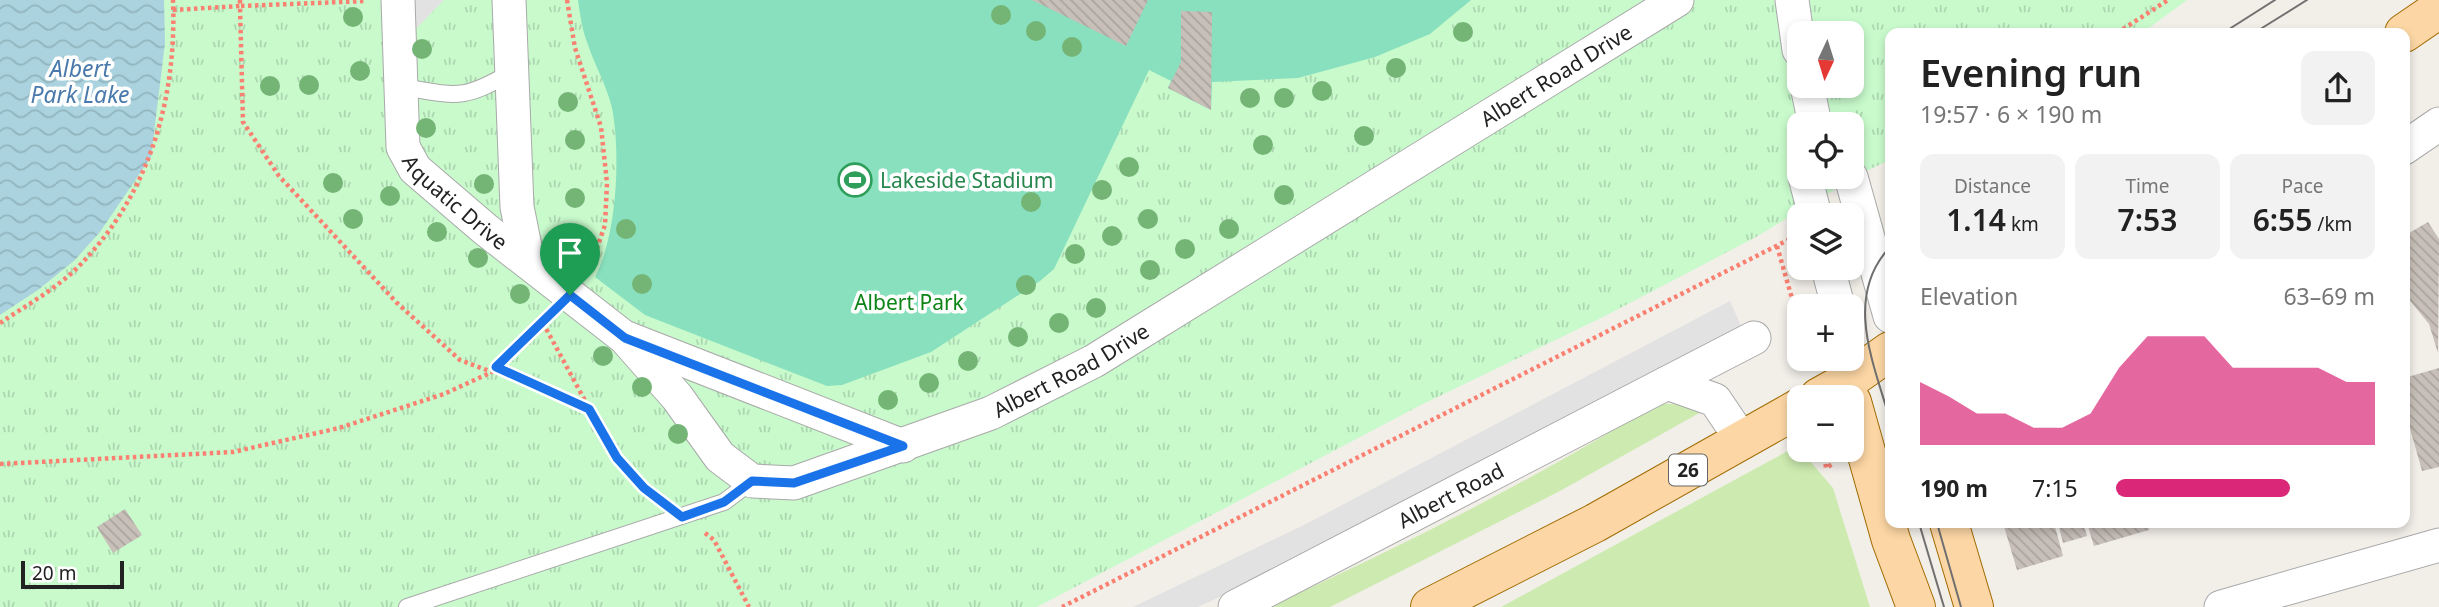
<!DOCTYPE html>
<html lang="en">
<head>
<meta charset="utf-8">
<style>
	:root { --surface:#fff; --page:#f2f2f2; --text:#222; --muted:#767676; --accent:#db2777 }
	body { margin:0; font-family:"Noto Sans",sans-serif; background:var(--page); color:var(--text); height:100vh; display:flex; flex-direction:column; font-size:26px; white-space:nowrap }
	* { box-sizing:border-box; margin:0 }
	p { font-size:23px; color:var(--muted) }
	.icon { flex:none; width:38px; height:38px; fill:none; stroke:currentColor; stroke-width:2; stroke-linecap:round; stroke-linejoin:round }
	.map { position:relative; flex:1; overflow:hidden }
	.sheet { position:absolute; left:1885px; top:28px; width:525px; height:500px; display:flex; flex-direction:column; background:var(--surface); border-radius:14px; box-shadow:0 4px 10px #0003 }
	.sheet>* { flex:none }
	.needle { width:46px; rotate:184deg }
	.controls { position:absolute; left:1787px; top:21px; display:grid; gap:14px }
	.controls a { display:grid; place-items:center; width:77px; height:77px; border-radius:14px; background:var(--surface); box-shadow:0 4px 10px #0003; font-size:35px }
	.scale { position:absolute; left:21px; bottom:18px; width:103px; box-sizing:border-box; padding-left:7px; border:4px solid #222; border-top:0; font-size:19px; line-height:24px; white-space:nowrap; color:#222; -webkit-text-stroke:5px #fff; paint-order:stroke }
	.pin { position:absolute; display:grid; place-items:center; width:60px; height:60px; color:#fff; margin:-72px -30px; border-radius:50% 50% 50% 0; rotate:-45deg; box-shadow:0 0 7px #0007 }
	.pin .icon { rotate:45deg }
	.round { display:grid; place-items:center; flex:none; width:74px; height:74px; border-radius:14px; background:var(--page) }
	.head { display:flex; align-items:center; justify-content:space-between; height:119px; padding:0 35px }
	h1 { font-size:38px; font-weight:600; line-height:52px }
	.stats { display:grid; grid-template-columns:repeat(3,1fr); gap:10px; height:119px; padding:7px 35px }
	.stats div { display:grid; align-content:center; border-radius:14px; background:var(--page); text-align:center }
	.stats b { font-size:30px; font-weight:600 }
	.stats small { font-size:19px; font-weight:400 }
	.stats p { font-size:19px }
	.chart { height:196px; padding:14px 35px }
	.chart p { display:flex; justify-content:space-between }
	.chart svg { width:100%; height:126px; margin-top:7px; fill:var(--accent); opacity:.7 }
	ul { padding:0 35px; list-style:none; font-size:23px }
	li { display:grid; grid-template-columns:112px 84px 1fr; align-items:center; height:52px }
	li i { height:18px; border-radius:9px; background:var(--accent) }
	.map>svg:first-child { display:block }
</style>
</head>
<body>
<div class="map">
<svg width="2439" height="607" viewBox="0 0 2439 607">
	<defs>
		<pattern id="park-tufts" width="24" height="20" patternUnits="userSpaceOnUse" patternTransform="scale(1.75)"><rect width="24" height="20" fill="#c8facc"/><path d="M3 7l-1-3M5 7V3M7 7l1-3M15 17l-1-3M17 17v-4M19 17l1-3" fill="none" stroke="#acd6af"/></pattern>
		<pattern id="water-waves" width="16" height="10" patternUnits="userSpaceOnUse" patternTransform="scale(1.75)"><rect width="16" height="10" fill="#aad3df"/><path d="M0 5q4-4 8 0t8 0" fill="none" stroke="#92b5bf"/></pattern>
		<pattern id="building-back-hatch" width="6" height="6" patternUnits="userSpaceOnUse" patternTransform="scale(1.75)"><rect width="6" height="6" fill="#c7bfb8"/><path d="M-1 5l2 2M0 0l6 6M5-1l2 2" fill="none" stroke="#aba49e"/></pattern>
	</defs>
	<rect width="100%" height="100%" fill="#f2efe9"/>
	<path fill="#cdebb0" d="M1658,403L1710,407L1560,491L1330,607H1269C1402,546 1534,480 1658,403Z
		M1797,446L1833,488L1870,607H1501Z"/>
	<path fill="url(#park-tufts)" fill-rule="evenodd" d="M0,0H2187L2142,33H1890V160L1864,172L1756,237L1605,316L1419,406L1037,607H0ZM1799,33H1852V86H1799ZM1799,124H1852V177H1799Z"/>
	<path fill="#88e0be" d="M578,0H1471L1430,34L1375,57L1298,78L1212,82L1211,110L1168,88L1171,81L1149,70L1054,269L1040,281L931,352L842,385L827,386L645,315L595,277C617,235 621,155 612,108C607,86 594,64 587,42C582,29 580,14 578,0Z"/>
	<path fill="#e2e2e2" d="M407,0H444L409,36Z
		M1730,301L1741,326L1276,571L1198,607H1133L1304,525Z"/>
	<path fill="url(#water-waves)" d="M0,0H164L165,43L151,157L100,232L75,260L38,290L0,315Z"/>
	<path fill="url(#building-back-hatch)" d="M1032,0H1148L1126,46Z
		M1181,11L1212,12L1211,110L1168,88L1181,62Z
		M2428,222L2439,239L2438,353L2429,324L2407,297L2404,300V236Z
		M2439,368V467L2422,471L2404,407V378Z
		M125,509L142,535L113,553L97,527Z
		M2003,523H2054L2063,556L2017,570Z
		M2058,523H2083L2087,536L2063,543Z
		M2087,523H2148L2149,530L2094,546Z"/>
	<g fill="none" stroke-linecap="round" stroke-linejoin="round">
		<defs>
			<path id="service" d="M403,87C457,96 463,101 513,71
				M407,607L724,502L752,481"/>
			<g id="minor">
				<path id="s1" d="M398,0L403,147L415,169L485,229L625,338L677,397L720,457L752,481L794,483L991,413L1094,361L1677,0"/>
				<path d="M509,0L517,207L528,261"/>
				<path d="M1792,0L1799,50"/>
				<path d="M1807,86L1815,124"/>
				<path d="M2404,148L2439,124"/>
				<path d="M1805,177L1815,215"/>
				<path d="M1851,177L1890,316"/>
				<path d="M1828,268L1838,306"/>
				<path d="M627,338L903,446"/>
				<path d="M1667,383L1754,338"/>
				<path id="s2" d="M1235,607L1667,383L1715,400L1742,440"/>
				<path d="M2221,607L2439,545"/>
			</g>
			<path id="primary" d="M2404,33L2439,9
				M1819,397L1846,382L1890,351
				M1852,402L1891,540L1916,607
				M1949,523L1974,607
				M1430,607L1595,523L1799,408"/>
		</defs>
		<use href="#service" stroke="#a9a9a9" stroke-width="18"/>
		<use href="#minor" stroke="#a9a9a9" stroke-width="35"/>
		<use href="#primary" stroke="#a06b00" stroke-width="40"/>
		<path stroke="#fa8072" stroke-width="4.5" stroke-dasharray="3.5 3.5" stroke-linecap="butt" d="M240,0V6L366,1
			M567,0L575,48L601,127L607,183L605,225L590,268
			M173,10L240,6L243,122L279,176L397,303L460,360L492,372
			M2117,33L2168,0
			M1777,246L1799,323
			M0,323C24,307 52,291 74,271C148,199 177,101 173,0
			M543,323L616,458L656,497
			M497,367L588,409
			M1824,450L1826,468L1834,463
			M0,464L233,452L339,428L444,394L492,372L546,319
			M705,533L714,540L749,607
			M1062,607L1792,238"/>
		<use href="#service" stroke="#fff" stroke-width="16"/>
		<use href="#minor" stroke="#fff" stroke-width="33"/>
		<use href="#primary" stroke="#fcd6a4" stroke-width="38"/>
		<path stroke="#707070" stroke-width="2" d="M2223,33L2275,0
			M2254,33L2307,0
			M1890,247C1843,297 1874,364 1890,420
			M1890,297L1886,326L1890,358
			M1919,523L1944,607
			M1937,523L1961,607"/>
	</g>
	<g fill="#74b475">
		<circle cx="1001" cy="15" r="10"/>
		<circle cx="353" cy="17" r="10"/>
		<circle cx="1036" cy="31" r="10"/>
		<circle cx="1463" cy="32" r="10"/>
		<circle cx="1072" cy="47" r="10"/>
		<circle cx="422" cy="49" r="10"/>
		<circle cx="1396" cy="68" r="10"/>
		<circle cx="360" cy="71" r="10"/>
		<circle cx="309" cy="85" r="10"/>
		<circle cx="270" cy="86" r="10"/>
		<circle cx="1322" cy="91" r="10"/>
		<circle cx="1250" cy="98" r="10"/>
		<circle cx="1284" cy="98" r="10"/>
		<circle cx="568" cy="102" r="10"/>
		<circle cx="426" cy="128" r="10"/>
		<circle cx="1364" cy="136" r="10"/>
		<circle cx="575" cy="140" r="10"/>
		<circle cx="1263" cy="145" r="10"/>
		<circle cx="1129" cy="167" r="10"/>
		<circle cx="333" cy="183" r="10"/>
		<circle cx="484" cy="184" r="10"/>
		<circle cx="1102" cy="190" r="10"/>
		<circle cx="1284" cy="195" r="10"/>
		<circle cx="390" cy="196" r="10"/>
		<circle cx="575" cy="198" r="10"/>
		<circle cx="1031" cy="202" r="10"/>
		<circle cx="353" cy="219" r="10"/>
		<circle cx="1148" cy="219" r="10"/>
		<circle cx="626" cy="229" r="10"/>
		<circle cx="1229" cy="229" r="10"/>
		<circle cx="437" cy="232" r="10"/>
		<circle cx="1112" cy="236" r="10"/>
		<circle cx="1185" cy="249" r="10"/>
		<circle cx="1075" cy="254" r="10"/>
		<circle cx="478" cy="258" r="10"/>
		<circle cx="1150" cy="270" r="10"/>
		<circle cx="642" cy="284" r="10"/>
		<circle cx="1026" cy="285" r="10"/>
		<circle cx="520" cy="294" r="10"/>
		<circle cx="1096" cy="308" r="10"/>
		<circle cx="1059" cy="323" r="10"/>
		<circle cx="1018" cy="337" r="10"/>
		<circle cx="603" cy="356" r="10"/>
		<circle cx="968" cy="361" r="10"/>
		<circle cx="929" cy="383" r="10"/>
		<circle cx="642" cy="387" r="10"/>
		<circle cx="888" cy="400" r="10"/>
		<circle cx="678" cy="434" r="10"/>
	</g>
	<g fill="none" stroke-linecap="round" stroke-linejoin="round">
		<defs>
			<path id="route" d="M570,295L625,338L903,446L794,483L752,481L724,502L682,517L644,488L617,458L589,409L496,367Z"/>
		</defs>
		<use href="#route" stroke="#fff" stroke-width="14"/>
		<use href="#route" stroke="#1a73e8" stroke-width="9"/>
	</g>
	<defs>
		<symbol id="stadium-ring" viewBox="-11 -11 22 22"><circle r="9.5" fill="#fff" stroke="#2e9e5b" stroke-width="1.5"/><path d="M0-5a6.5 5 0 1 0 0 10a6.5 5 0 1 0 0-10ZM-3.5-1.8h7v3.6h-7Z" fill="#2e9e5b"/></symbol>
	</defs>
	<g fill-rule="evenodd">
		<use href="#stadium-ring" x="836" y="161" width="38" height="38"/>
	</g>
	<g text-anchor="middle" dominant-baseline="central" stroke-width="7" stroke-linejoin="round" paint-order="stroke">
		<rect fill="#fff" stroke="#646464" stroke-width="2" x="1669" y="454.5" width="38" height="31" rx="5"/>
		<g font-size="19" font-weight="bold" fill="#222">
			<text x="1688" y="470">26</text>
		</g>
		<g font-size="21" fill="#222" stroke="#fff">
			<text stroke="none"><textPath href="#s1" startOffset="1544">Albert Road Drive</textPath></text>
			<text stroke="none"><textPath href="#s1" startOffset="224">Aquatic Drive</textPath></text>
			<text stroke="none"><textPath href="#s1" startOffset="976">Albert Road Drive</textPath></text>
			<text stroke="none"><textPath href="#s2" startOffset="243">Albert Road</textPath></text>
		</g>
		<g font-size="21" fill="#27864d" stroke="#fff" text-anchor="start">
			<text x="880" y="180">Lakeside Stadium</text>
		</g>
		<g font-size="21" fill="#0c8416" stroke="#fff">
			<text x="909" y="302">Albert Park</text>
		</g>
		<g font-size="23" font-style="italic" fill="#4a7aab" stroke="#fff">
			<text x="80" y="68">Albert<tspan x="80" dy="26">Park Lake</tspan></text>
		</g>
	</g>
</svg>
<div class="controls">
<a><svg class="needle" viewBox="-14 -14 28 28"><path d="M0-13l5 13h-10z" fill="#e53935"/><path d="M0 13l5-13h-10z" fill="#767676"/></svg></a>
<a><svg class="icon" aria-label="locate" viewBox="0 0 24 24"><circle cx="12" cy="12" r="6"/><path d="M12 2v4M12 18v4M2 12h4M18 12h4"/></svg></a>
<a><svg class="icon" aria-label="layers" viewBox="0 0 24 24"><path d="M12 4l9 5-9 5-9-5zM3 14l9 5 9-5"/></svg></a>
<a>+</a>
<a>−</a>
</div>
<div class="scale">20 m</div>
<div class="pin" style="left:570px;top:295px;background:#1e9e55"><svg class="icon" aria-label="arrive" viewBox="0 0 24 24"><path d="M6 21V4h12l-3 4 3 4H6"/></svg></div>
<section class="sheet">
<div class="head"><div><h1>Evening run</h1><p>19:57 · 6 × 190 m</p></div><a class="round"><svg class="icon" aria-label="share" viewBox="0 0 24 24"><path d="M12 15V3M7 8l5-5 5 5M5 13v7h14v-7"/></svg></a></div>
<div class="stats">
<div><p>Distance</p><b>1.14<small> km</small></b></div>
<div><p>Time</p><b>7:53</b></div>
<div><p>Pace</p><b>6:55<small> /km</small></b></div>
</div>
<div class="chart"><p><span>Elevation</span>63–69 m</p>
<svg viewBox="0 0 160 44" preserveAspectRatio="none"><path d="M0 44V22L10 27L20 33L30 33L40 38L50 38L60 33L70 17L80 6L90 6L100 6L110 17L120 17L130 17L140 17L150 22L160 22V44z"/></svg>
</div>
<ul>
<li><b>190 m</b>7:15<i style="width:67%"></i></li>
</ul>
</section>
</div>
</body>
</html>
